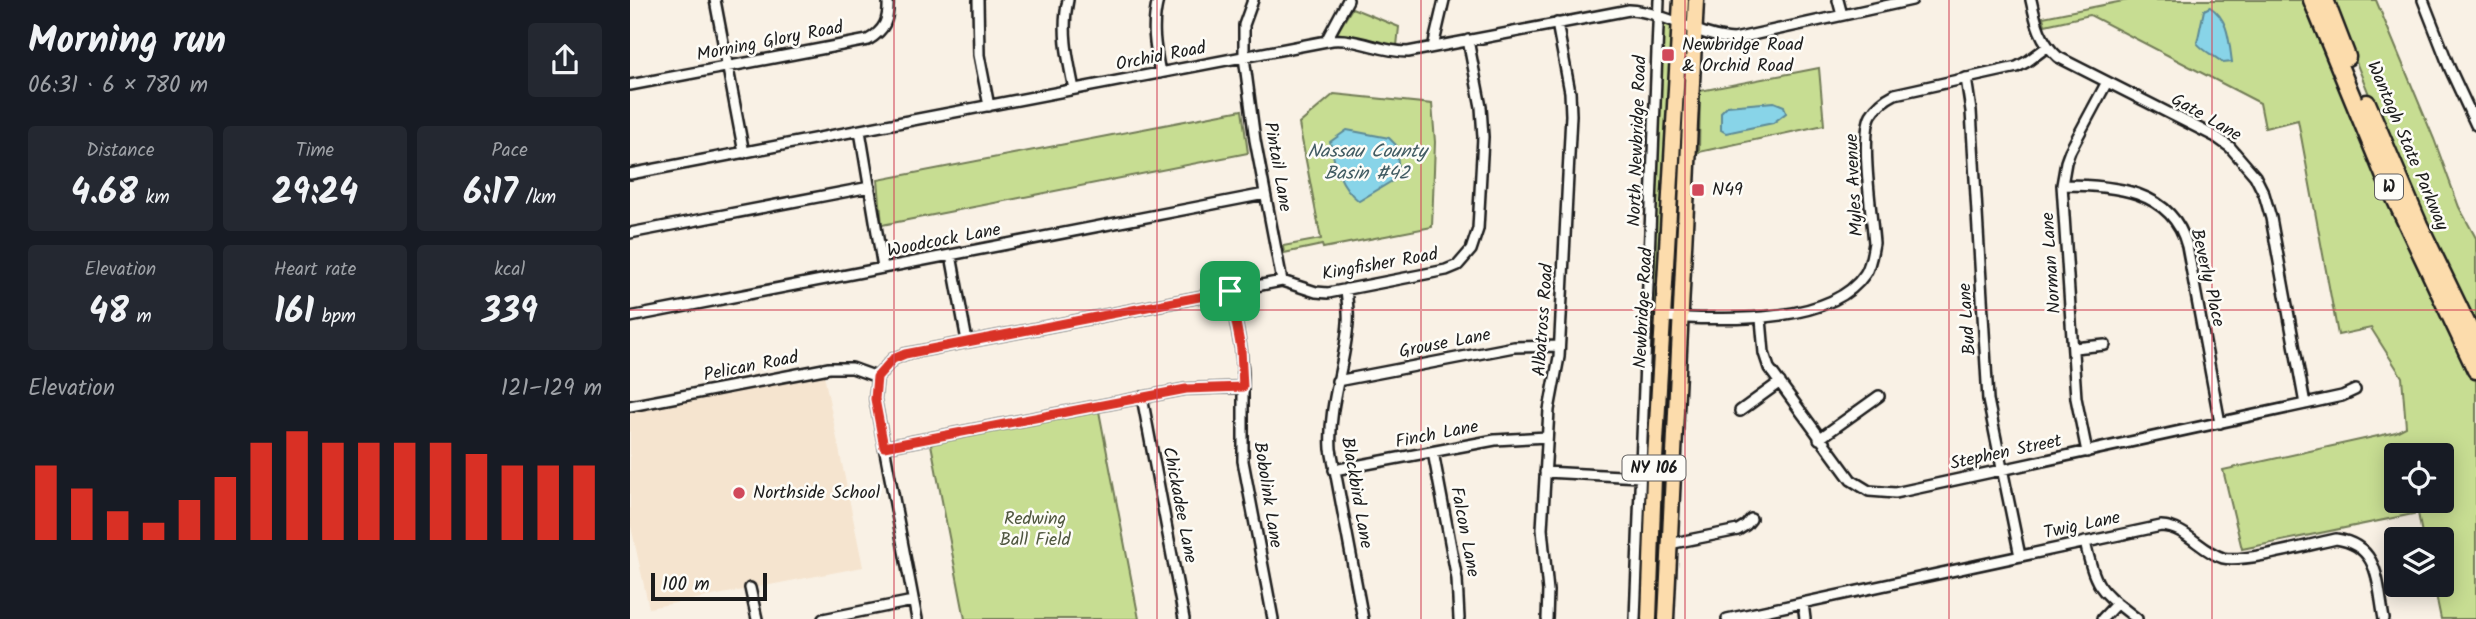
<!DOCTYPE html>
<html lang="en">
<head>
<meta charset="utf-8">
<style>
	:root { --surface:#171b24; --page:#242831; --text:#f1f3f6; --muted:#9ea1a6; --accent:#d93025 }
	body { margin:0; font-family:Kalam,sans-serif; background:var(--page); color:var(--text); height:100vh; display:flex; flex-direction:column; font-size:26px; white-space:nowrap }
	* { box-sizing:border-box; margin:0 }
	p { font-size:23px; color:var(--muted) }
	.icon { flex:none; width:38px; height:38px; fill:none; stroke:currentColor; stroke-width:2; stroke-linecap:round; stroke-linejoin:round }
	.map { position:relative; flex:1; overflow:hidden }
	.details { display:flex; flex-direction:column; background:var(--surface); width:630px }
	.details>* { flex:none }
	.buttons { position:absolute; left:1754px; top:443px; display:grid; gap:14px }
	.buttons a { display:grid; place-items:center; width:70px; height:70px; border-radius:7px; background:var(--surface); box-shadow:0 4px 18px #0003; font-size:35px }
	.scale { position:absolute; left:21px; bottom:18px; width:116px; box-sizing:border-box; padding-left:7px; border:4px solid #1c1c1c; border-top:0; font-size:19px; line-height:24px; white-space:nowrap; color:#1c1c1c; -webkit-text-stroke:5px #fdfcf7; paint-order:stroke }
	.pin { position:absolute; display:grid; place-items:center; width:60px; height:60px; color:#fff; margin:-30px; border-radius:14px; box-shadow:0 4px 10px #0006 }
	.round { display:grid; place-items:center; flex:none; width:74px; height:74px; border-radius:7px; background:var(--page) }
	.overview { display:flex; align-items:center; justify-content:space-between; height:119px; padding:0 28px }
	h1 { font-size:38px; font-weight:600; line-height:52px }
	.stats { display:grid; grid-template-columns:repeat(3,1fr); gap:10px; height:119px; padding:7px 28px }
	.stats div { display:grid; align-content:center; border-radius:7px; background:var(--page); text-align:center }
	.stats b { font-size:35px; font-weight:600 }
	.stats small { font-size:19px; font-weight:400 }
	.stats p { font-size:19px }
	.chart { height:196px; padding:14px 28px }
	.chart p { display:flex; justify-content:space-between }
	.chart svg { width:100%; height:126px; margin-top:7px; stroke:var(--accent); stroke-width:6 }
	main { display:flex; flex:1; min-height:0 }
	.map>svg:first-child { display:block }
</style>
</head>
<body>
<main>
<section class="details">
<div class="overview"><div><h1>Morning run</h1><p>06:31 · 6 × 780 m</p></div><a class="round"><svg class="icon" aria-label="share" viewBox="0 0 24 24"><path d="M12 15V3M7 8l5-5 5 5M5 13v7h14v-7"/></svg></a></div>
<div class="stats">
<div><p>Distance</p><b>4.68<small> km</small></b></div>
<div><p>Time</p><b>29:24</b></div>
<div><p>Pace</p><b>6:17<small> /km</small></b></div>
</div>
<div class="stats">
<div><p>Elevation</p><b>48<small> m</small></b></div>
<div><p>Heart rate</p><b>161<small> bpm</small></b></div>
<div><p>kcal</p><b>339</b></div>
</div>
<div class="chart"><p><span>Elevation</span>121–129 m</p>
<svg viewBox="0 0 160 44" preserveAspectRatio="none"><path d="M5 44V18M15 44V26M25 44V34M35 44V38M45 44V30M55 44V22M65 44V10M75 44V6M85 44V10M95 44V10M105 44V10M115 44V10M125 44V14M135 44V18M145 44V18M155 44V18"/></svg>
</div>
</section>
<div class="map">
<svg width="1846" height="619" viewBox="0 0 1846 619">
	<rect width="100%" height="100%" fill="#f9f1e5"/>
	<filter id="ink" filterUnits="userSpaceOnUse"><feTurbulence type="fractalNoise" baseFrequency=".0143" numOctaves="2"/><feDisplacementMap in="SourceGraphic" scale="14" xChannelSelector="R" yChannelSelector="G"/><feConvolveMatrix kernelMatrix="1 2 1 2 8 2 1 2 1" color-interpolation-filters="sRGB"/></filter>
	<g filter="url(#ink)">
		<path fill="#f5e4cf" d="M193,370L233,567L19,608L0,522V407Z"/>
		<path fill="#c7dd92" stroke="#727c57" stroke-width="2" fill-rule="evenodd" d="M1498,0H1678L1799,286L1846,380V619H1811L1804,585L1811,584V539H1793L1788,513L1612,549L1593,470L1766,432L1776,427L1772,377L1741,328L1708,335L1668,120L1635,128L1630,103L1460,15L1415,25L1413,17ZM1766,455H1811V500H1766Z
			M1701,0H1746L1804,139L1829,207L1846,238V332L1751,124Z
			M722,8L769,27L767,46L707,33Z
			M1031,16L1047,25L1018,619H1007Z
			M1189,68L1194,125L1069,152L1070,91Z
			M704,94L802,104L805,142L802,227L693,248L692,245L654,253L653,246L691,239L669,124Z
			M612,110L618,153L252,225L248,180Z
			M468,406L509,619H335L300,439Z"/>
		<path fill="#88d4e8" stroke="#5d8a96" stroke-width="2" d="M1580,7C1599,19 1599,42 1602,62L1593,63C1584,55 1574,52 1567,43L1574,10Z
			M1144,102L1154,106L1156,113L1143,123L1096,133L1091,130V112L1097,106Z
			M717,130L759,138L766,145L769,171L762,181L729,201C709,186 705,165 700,142Z"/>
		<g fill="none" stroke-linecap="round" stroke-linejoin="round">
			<defs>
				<path id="minor" d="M85,0L114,153
					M348,0L349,55L359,106
					M438,0C431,30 438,60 444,89
					M528,0C521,26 525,47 530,73
					M623,0L614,25V57L625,140L652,281
					M1208,0L1212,15
					M1401,0C1406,23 1410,41 1428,57L1586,137L1600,147L1625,176L1634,194L1641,218L1675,404
					M1793,0L1820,69L1846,125
					M696,41L718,0
					M803,47L814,0
					M1336,78L1341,111L1358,400L1390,556
					M0,85L238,40C255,30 259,20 258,0
					M230,131L253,268
					M0,174L702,40C728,38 751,52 778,52L999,10C1037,12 1067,37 1104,39L1282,0
					M1432,185C1482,185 1542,189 1557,246L1590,423
					M0,233L240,187
					M321,255L337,341
					M716,289C717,300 719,312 718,323C715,366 698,405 701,449L733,619
					M600,291L611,349L613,374V461L643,619
					M0,317L635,194
					M1033,317C1088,319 1200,327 1235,274C1241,265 1242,253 1244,243C1242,216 1230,136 1241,115C1247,105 1255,99 1265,94L1387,67L1398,61L1417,47
					M1131,319L1134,353L1139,368L1221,480L1239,491L1265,493L1712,396L1725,390
					M1444,348L1475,345
					M707,381L884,347L929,346
					M512,397L554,619
					M0,406L199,368H222L247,377
					M1110,411L1150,382
					M1189,439L1249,396
					M254,447L556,389L613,387
					M803,452L827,579L829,619
					M1457,452L1446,398L1432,185L1436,162L1440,151L1477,82
					M704,470L865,440L917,437
					M915,472L1010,477
					M1455,542C1466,590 1469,589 1507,619
					M1039,544L1108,530L1116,525L1121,519
					M120,588L127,619
					M1173,603L1175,619
					M193,619L283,601
					M287,619L245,399L247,377L263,359L275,354L652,281L686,292L698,293L816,270L828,265L841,250L848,229L853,137L851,107L838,40
					M917,619L918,591L912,529L919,410L929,357L941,115L940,92L927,23
					M1005,619L1029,0
					M1097,619L1531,526C1557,527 1570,551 1593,558C1613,563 1682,544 1706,539C1750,545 1747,583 1754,619
					M1472,619L1487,603"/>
				<path id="primary" d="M1019,619L1024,477L1051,0
					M1036,619L1066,0"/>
				<path id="motorway" d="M1682,0L1754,175L1846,370
					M1695,0L1717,57
					M1737,103L1789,225L1846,343"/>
			</defs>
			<use href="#minor" stroke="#1c1c1c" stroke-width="14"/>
			<use href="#primary" stroke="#1c1c1c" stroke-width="19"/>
			<use href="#motorway" stroke="#1c1c1c" stroke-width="21"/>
			<use href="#minor" stroke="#fdfcf7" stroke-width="9"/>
			<use href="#primary" stroke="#fcdcac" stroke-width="14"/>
			<use href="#motorway" stroke="#fcdcac" stroke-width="16"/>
		</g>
	</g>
	<g fill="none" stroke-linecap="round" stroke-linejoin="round" filter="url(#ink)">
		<defs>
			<path id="route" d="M600,291L611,349L613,387L556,389L254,447L245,399L247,377L263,359L275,354Z"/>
		</defs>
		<use href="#route" stroke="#fff" stroke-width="14"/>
		<use href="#route" stroke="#d93025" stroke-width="9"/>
	</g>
	<path fill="none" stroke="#d1495b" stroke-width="2" stroke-opacity="0.55" d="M264,0V619M527,0V619M791,0V619M1055,0V619M1319,0V619M1582,0V619M0,310H1846"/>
	<g fill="#d1495b" stroke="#fdfcf7" stroke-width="2.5">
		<rect x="1031" y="48" width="14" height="14" rx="3.5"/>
		<rect x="1061" y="183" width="14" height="14" rx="3.5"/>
		<circle cx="109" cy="493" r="7"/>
	</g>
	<g text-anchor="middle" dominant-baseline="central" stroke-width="5" stroke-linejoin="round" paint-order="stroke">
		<g fill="#fdfcf7" stroke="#605f5e" stroke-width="2">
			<rect x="1745" y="174.5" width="28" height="25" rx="5"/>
			<rect x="992.5" y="455.5" width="63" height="25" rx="5"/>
		</g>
		<g font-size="16" font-weight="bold" fill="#1c1c1c">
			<text x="1759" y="187">W</text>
			<text x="1024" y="468">NY 106</text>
		</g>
		<g font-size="18" fill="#1c1c1c" stroke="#fdfcf7">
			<text transform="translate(140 42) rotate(-11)">Morning Glory Road</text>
			<text transform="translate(531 57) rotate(-11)">Orchid Road</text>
			<text transform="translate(1576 118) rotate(30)">Gate Lane</text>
			<text transform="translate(1008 141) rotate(-88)">North Newbridge Road</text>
			<text transform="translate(1777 146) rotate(67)">Wantagh State Parkway</text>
			<text transform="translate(647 167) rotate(80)">Pintail Lane</text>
			<text transform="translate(1225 185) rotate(-93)">Myles Avenue</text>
			<text transform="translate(314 241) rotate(-11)">Woodcock Lane</text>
			<text transform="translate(1422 263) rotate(-94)">Norman Lane</text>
			<text transform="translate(750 265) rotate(-10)">Kingfisher Road</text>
			<text transform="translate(1577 278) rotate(77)">Beverly Place</text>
			<text transform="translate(1014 308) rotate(-87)">Newbridge Road</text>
			<text transform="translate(1338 319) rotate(-94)">Bud Lane</text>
			<text transform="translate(914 320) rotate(-86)">Albatross Road</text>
			<text transform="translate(815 344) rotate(-11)">Grouse Lane</text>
			<text transform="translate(121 367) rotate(-11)">Pelican Road</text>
			<text transform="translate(807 435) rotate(-11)">Finch Lane</text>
			<text transform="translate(1376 453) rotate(-12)">Stephen Street</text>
			<text transform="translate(726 493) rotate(80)">Blackbird Lane</text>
			<text transform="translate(637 495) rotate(81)">Bobolink Lane</text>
			<text transform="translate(549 505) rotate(79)">Chickadee Lane</text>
			<text transform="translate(1452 526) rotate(-12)">Twig Lane</text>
			<text transform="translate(834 532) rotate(79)">Falcon Lane</text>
		</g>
		<g font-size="18" fill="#1c1c1c" stroke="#fdfcf7" text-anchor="start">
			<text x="1052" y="45">Newbridge Road<tspan x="1052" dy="21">&amp; Orchid Road</tspan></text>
			<text x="1082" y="190">N49</text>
			<text x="123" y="493">Northside School</text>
		</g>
		<g font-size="18" fill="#4f563f" stroke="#fdfcf7">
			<text x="405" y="519">Redwing<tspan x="405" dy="21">Ball Field</tspan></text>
		</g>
		<g font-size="19" font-style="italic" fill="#425c63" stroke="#fdfcf7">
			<text x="737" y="152">Nassau County<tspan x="737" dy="22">Basin #42</tspan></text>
		</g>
	</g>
</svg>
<div class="buttons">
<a><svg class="icon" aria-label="locate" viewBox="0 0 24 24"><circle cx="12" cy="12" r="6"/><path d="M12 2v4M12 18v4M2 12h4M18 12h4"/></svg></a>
<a><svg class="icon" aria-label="layers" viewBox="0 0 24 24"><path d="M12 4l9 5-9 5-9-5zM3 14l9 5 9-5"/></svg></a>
</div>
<div class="scale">100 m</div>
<div class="pin" style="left:600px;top:291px;background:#1e9e55"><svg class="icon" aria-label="arrive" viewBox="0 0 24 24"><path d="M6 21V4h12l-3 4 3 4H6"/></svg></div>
</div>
</main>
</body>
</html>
